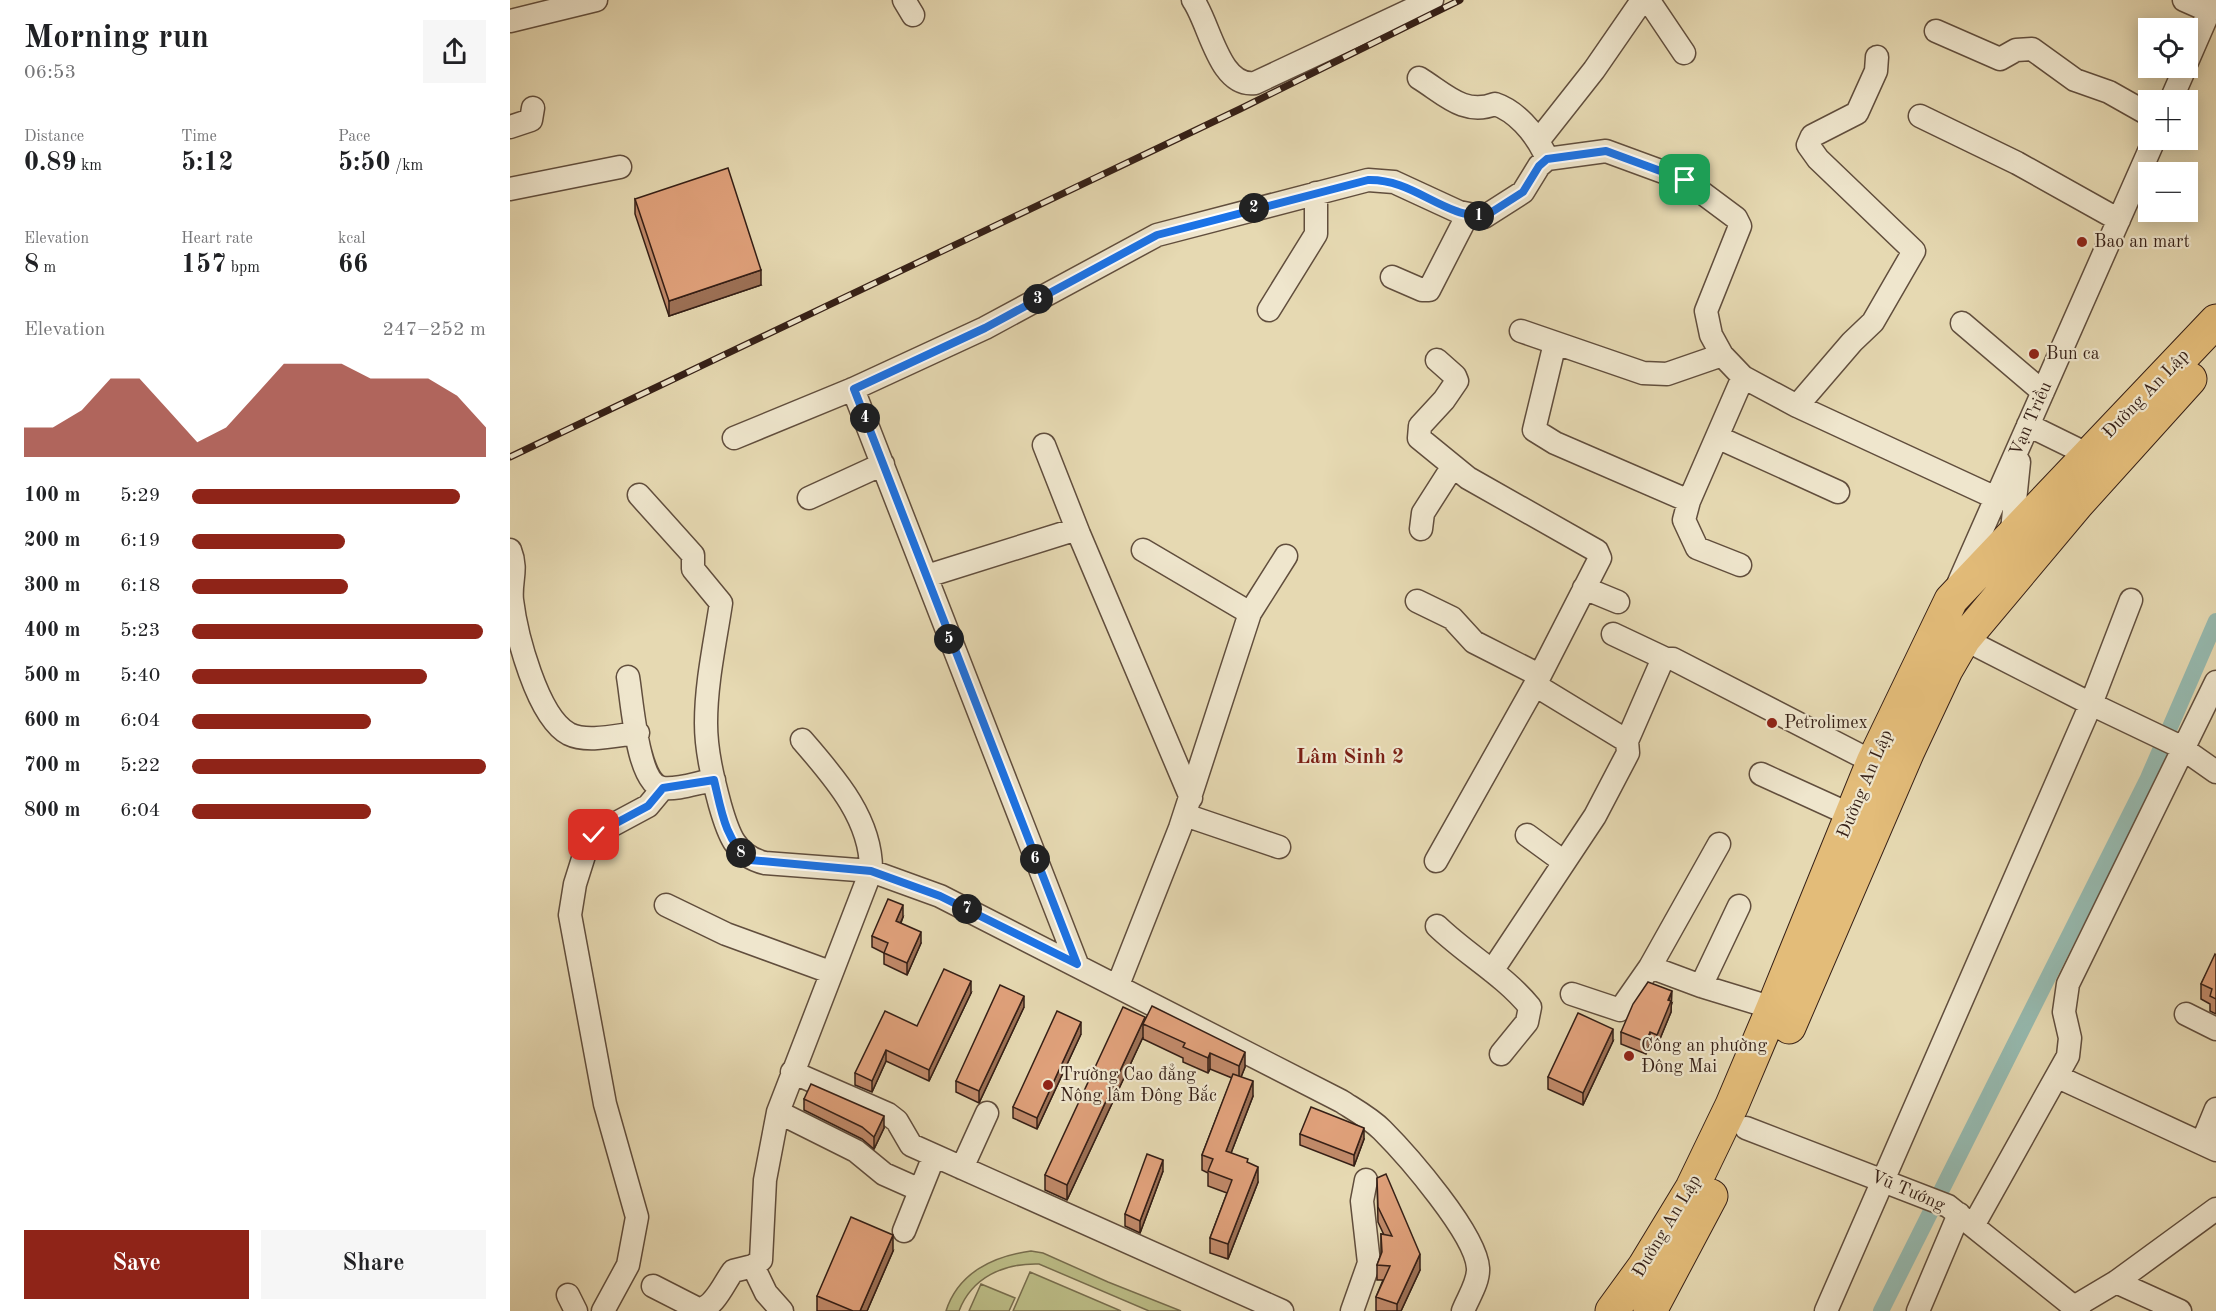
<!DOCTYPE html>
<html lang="en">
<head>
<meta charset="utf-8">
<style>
	:root { --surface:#fff; --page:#f6f6f6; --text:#202124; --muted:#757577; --accent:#8f2418 }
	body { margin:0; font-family:"Old Standard TT",serif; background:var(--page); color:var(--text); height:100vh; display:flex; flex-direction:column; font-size:22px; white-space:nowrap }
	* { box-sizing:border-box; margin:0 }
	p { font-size:20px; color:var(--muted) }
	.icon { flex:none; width:33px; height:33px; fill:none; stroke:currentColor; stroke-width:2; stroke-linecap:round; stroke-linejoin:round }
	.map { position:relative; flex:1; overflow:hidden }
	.side { display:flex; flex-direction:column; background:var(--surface); width:510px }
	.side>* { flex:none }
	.tools { position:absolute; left:1628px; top:18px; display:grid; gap:12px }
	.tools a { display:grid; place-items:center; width:60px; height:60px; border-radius:0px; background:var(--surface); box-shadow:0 3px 15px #0003; font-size:30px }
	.pin { position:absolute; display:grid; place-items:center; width:51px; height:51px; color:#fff; margin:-26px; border-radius:12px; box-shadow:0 3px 9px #0006 }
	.km { position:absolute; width:30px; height:30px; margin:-15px; border-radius:50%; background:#222; color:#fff; font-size:16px; line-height:30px; text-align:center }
	.round { display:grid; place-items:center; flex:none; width:63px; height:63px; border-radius:0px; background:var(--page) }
	.summary { display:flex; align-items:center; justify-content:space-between; height:102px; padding:0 24px }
	h1 { font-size:33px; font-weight:800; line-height:45px }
	.metrics { display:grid; grid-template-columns:repeat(3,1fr); gap:9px; height:102px; padding:6px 24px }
	.metrics div { display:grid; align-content:center }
	.metrics b { font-size:26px; font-weight:800 }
	.metrics small { font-size:16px; font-weight:400 }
	.metrics p { font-size:16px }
	.chart { height:168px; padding:12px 24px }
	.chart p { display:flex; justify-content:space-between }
	.chart svg { width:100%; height:108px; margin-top:6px; fill:var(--accent); opacity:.7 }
	.button { display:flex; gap:12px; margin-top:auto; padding:12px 24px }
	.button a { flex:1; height:69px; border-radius:0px; background:var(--accent); color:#fff; font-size:24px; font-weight:800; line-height:69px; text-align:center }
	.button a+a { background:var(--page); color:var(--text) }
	ul { padding:0 24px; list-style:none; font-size:20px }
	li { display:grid; grid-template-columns:96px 72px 1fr; align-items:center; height:45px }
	li i { height:15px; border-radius:8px; background:var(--accent) }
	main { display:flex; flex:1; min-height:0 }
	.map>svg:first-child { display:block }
</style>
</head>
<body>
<main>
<section class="side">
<div class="summary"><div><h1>Morning run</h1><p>06:53</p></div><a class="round"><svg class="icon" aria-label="share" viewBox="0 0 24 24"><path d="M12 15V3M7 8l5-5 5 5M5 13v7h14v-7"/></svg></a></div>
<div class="metrics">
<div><p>Distance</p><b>0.89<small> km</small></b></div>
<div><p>Time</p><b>5:12</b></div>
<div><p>Pace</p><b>5:50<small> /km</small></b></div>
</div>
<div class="metrics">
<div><p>Elevation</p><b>8<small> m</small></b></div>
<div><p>Heart rate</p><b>157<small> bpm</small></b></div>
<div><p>kcal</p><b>66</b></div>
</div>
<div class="chart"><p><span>Elevation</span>247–252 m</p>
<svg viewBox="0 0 160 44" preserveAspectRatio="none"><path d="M0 44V32L10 32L20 25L30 12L40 12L50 25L60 38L70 32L80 19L90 6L100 6L110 6L120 12L130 12L140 12L150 19L160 32V44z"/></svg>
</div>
<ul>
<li><b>100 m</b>5:29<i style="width:91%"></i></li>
<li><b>200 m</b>6:19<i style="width:52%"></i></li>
<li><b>300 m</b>6:18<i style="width:53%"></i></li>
<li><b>400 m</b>5:23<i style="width:99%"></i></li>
<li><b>500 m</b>5:40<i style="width:80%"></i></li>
<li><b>600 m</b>6:04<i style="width:61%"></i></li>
<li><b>700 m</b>5:22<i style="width:100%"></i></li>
<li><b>800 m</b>6:04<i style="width:61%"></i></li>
</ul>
<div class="button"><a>Save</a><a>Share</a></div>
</section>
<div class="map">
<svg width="1706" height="1311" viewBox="0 0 1706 1311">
	<rect width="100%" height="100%" fill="#e6d9b2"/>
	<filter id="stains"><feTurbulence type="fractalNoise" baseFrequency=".00333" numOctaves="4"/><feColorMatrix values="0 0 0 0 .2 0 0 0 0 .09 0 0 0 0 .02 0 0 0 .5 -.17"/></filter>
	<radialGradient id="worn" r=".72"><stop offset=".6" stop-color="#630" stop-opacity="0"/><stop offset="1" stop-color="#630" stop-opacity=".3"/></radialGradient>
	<path fill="#bcbd87" stroke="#786e4e" stroke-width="1.5" d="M521,1251L533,1253L598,1282L671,1311H639L529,1264C494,1263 462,1277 449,1311H436C448,1273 483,1256 521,1251Z
		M520,1272L611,1311H503Z
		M471,1284L505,1298L499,1311H459Z"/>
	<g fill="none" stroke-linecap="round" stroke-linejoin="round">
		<path stroke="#96bab0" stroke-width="16" d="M1371,1311L1638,778L1706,621"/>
		<defs>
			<path id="minor" d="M394,0L403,15
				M683,0C700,24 709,88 745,83L922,0
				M1674,0L1699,11
				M1139,1L1174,53
				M0,21L86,0
				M1426,31L1490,59L1506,50L1522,49L1565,80L1599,92L1638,114
				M1677,62L1704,0
				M909,78C935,94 954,116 985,104C1006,111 1024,132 1034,152
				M1661,100L1675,68
				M1410,116L1507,163L1609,220
				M0,127L21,120L23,108
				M1028,141L1084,70L1131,2
				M0,189L110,167
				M882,277L912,290H919L958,214
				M759,310L806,234V193
				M1452,323L1533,392
				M1011,331L1133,373L1157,374L1212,355
				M1045,343L1024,430L1045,443L1179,501
				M927,360L945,376L947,381L934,400L910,426L909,438L958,478L1087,551L1090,558L1025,685L1117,741L1118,753L1085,816L982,971
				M343,389L567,964
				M1287,406L1342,342L1363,322L1404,251L1308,159L1298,145L1302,136L1347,113L1366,71L1367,57
				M1518,425L1577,454
				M1207,437L1328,492
				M224,438L343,389L475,328L647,235L858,180L884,182L949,212L974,217L1013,192L1029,166L1037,159L1096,151L1175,180L1226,218L1230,226L1196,311L1201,335L1212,355L1233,377L1287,406L1486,498
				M534,445L569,534L681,798
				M129,495L183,555V569L211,603C205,643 196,683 196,723C196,751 203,779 210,805C218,833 225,856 255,863L361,871L430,896L831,1101C845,1110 860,1118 872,1130C897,1155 966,1234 968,1268C969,1282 958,1298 953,1311
				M299,498L373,464
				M911,529L913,513L943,466
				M1501,540L1509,462
				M0,550C8,570 0,581 2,600C6,633 27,717 59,734C77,743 108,735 128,733
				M633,550L740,613
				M1230,565L1187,548L1174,520L1179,501L1233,377
				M417,576L567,529
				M1449,582L1644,140
				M1074,588L1108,602
				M907,601L942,618L964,642L1029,675
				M1103,634L1156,659
				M1454,639L1581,704L1669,746L1706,772
				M118,677C122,699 127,785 153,788C168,790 189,782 204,780
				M1117,741L1151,663L1156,659H1163L1363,762
				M1251,774L1341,815
				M675,815L769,847
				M1017,835L1054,862
				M926,861L1025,685
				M156,905L216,934L320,972
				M927,926C957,955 994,975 1020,1007L1017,1022L991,1054
				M1140,967L1209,844
				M608,985L670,828L740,613L776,556
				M1191,986L1229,906
				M1062,994L1110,1010L1140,967L1191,986L1263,1008
				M1676,1014L1706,1029
				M282,1072L378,1114L387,1121L401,1145L772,1311
				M1548,1077L1706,1150
				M268,1112L346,1151L374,1174L410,1190
				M1236,1128L1438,1206L1569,1311
				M1692,1143L1706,1109
				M452,1168L477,1113
				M1463,1226L1558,1056L1560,1038L1554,1012L1558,984L1706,682
				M394,1231L424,1156
				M243,1266L256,1293L272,1311
				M1606,1282L1670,1311
				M143,1286L188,1309C204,1309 214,1283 223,1271L243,1266L251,1260L255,1180L268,1112L361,871C362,819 324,777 292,740
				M58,1295L66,1311
				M1564,1307L1606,1282L1706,1209
				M93,1311L118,1265L127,1217L95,1104L60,915L65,884L77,846L84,835L138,806L153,788
				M842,1311L859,1263L852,1201L856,1180
				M1316,1311L1581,704L1621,600
				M1408,1311L1449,1214"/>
			<path id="highway" d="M1279,1027L1398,751L1436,670L1454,639L1568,503L1680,379
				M1102,1311L1134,1267L1182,1188L1222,1105L1263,1008L1363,762L1441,600L1706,321
				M1140,1311L1201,1196"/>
		</defs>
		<use href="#minor" stroke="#614e3d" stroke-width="25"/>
		<use href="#highway" stroke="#351f16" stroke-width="35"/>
		<use href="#minor" stroke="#efe6cd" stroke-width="22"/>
		<use href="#highway" stroke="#e3bc79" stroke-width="33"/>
		<defs>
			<path id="rail" d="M0,457L730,109L950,0"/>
		</defs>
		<use href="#rail" stroke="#351f16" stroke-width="7"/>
		<use href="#rail" stroke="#efe6cd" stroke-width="4.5" stroke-dasharray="14" stroke-linecap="butt"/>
	</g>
	<path fill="#c18a6a" stroke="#351f16" stroke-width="1.5" d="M125,199L251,285L159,316L125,214Z
		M393,917L391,923L411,943L397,975L374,964V953L362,947V936Z
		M1706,955V1014L1700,1011V1004L1691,999V984Z
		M461,993L419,1081L376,1061L362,1092L345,1085V1073L407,1026Z
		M1162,1003L1161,1006V1012L1147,1046L1140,1044L1136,1054L1111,1044V1032Z
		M514,1007L469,1103L446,1092V1081Z
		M635,1020L735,1067L731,1077L743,1096L721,1153L738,1163L748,1182L718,1259L700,1253V1238L717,1193L698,1186V1173L692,1170V1155L722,1078L700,1069L698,1073L673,1062V1058L633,1039V1037L557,1200L535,1190V1175Z
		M571,1034L527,1129L503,1118V1107Z
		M1103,1041L1073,1105L1038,1089V1077Z
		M294,1099L374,1128L364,1149L352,1139L294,1110Z
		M790,1134L854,1139L844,1166L790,1145Z
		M653,1171L630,1233L615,1226V1214Z
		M867,1178L910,1270L891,1311H866V1297L873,1280H867V1265L871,1254V1234L874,1235L868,1222Z
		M383,1251L357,1311H307V1296Z"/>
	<path fill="#9d7156" stroke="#351f16" stroke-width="1.5" d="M251,270V285L159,316V301Z
		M393,905V917L386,932V921Z
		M411,932V943L397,975V963Z
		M461,981V993L419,1081V1070Z
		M1162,991L1161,1012L1147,1046V1035Z
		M514,996V1007L469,1103V1091Z
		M635,1017V1025L633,1024V1037L557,1200V1185Z
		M571,1022V1034L527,1129V1118Z
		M1103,1029V1041L1073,1105V1093Z
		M1140,1032V1044L1136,1054V1042Z
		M376,1050V1061L362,1092V1081Z
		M735,1052V1067L729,1082V1066Z
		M700,1053V1069L698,1073V1058Z
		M743,1081V1096L716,1166V1151Z
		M374,1116V1128L364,1149V1137Z
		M854,1128V1139L844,1166V1155Z
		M653,1160V1171L630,1233V1221Z
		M748,1167V1182L718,1259V1244Z
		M383,1235V1251L357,1311H350Z
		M910,1254V1270L891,1311H887V1304Z"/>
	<path fill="#e0a17b" stroke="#351f16" stroke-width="1.5" d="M218,168L251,270L159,301L125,199Z
		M378,899L393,905L386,921L411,932L397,963L374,953L378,943L362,936Z
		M1705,954L1706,955V999L1700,996L1702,989L1691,984Z
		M434,969L461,981L419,1070L376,1050L362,1081L345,1073L375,1011L407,1026Z
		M1138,982L1162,991L1158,1000L1161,1001L1147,1035L1140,1032L1136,1042L1111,1032L1123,1004Z
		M490,985L514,996L469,1091L446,1081Z
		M642,1006L735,1052L729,1066L700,1053L698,1058L673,1047L675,1043L633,1024Z
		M613,1007L635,1017L557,1185L535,1175Z
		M547,1011L571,1022L527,1118L503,1107Z
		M1068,1013L1103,1029L1073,1093L1038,1077Z
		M723,1074L743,1081L716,1151L738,1159L737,1162L748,1167L718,1244L700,1238L722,1180L698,1171L703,1159L692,1155Z
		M301,1084L374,1116L364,1137L352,1127L294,1099Z
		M801,1107L854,1128L844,1155L790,1134Z
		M637,1154L653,1160L630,1221L615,1214Z
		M876,1174L910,1254L887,1304L866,1297L880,1266L867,1265L872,1252L871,1234L882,1236L868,1207L867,1178Z
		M341,1217L383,1235L350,1311H343L307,1296Z"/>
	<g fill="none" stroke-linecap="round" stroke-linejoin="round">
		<defs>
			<path id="route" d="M84,835L138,806L153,788L204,780C211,809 215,841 240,860L361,871L430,896L567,964L344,389L475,328L647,235L858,180C892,179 916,200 946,211C955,215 965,215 974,217L1013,192L1029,166L1037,159L1096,151L1175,180"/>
		</defs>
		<use href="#route" stroke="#fff" stroke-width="12"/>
		<use href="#route" stroke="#1a73e8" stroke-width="8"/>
	</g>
	<g fill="#8f2418" stroke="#efe6cd" stroke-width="2">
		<circle cx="1572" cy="242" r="6"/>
		<circle cx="1524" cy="354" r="6"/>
		<circle cx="1262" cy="723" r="6"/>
		<circle cx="1119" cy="1056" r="6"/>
		<circle cx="538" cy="1085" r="6"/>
	</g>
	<g text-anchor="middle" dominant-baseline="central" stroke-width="4.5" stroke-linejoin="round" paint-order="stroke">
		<g font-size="18" fill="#351f16" stroke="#efe6cd" text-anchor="start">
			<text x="1584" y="242">Bao an mart</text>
			<text x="1536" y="354">Bun ca</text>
			<text x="1274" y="723">Petrolimex</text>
			<text x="1131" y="1046">Công an phường<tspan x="1131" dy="21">Đông Mai</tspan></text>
			<text x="550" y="1075">Trường Cao đẳng<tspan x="550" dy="21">Nông lâm Đông Bắc</tspan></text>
		</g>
		<g font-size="18" fill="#351f16" stroke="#efe6cd">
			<text transform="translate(1636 394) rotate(-46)">Đường An Lập</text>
			<text transform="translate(1521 419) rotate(-66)">Vạn Triều</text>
			<text transform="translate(1355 784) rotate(-67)">Đường An Lập</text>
			<text transform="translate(1398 1191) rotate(23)">Vũ Tướng</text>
			<text transform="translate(1157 1226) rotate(-59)">Đường An Lập</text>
		</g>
		<g font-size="21" font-weight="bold" fill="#7a1f14" stroke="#efe6cd">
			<text x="840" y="757">Lâm Sinh 2</text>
		</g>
	</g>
	<rect width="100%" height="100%" filter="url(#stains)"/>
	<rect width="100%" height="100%" fill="url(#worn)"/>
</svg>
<div class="tools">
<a><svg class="icon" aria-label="locate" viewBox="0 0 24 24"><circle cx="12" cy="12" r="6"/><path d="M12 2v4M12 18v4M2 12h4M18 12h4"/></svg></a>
<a>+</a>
<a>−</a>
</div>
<div class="pin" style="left:1175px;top:180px;background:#1e9e55"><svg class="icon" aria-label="arrive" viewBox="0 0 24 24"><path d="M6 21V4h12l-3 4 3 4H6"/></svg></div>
<div class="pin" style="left:84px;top:835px;background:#d93025"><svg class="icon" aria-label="check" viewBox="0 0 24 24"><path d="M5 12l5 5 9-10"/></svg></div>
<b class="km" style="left:969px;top:216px">1</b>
<b class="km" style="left:744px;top:208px">2</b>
<b class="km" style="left:528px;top:299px">3</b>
<b class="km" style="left:355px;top:418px">4</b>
<b class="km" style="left:439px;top:639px">5</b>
<b class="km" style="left:525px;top:859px">6</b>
<b class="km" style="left:457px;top:909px">7</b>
<b class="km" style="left:231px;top:853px">8</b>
</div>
</main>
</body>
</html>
